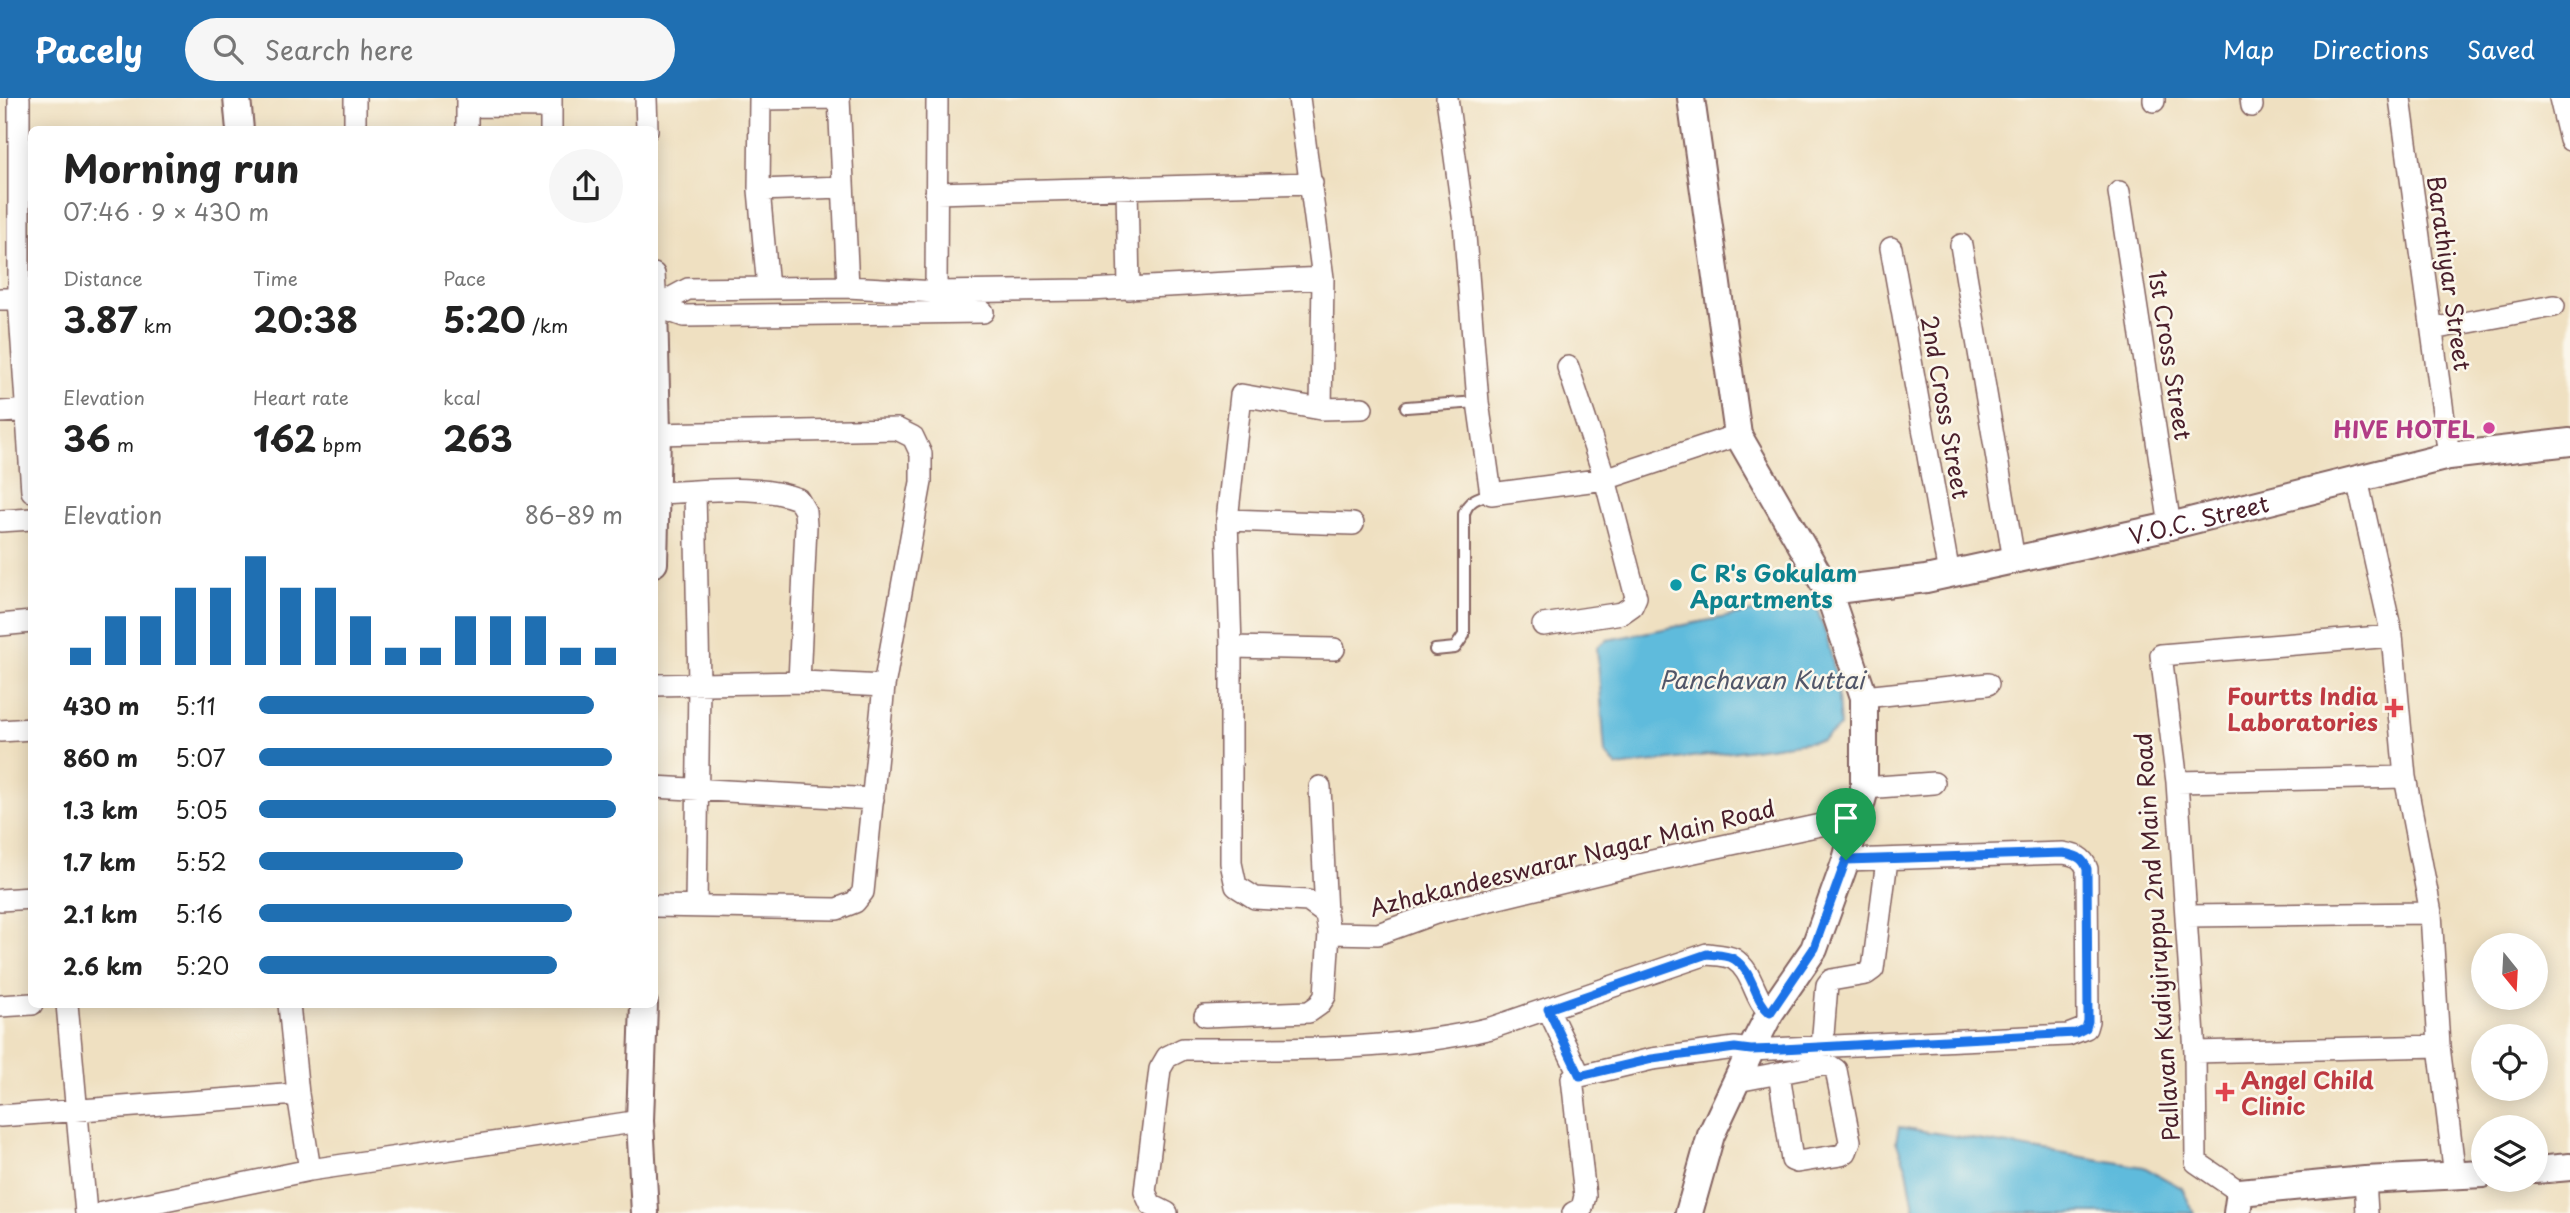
<!DOCTYPE html>
<html lang="en">
<head>
<meta charset="utf-8">
<style>
	:root { --surface:#fff; --page:#f6f6f6; --text:#222; --muted:#767676; --accent:#1f6fb2 }
	body { margin:0; font-family:"Playpen Sans",sans-serif; background:var(--page); color:var(--text); height:100vh; display:flex; flex-direction:column; font-size:26px; white-space:nowrap }
	* { box-sizing:border-box; margin:0 }
	p { font-size:23px; color:var(--muted) }
	.icon { flex:none; width:38px; height:38px; fill:none; stroke:currentColor; stroke-width:2; stroke-linecap:round; stroke-linejoin:round }
	.map { position:relative; flex:1; overflow:hidden }
	.panel { position:absolute; left:28px; top:28px; width:630px; height:882px; display:flex; flex-direction:column; background:var(--surface); border-radius:10px; box-shadow:0 4px 18px #0003 }
	.panel>* { flex:none }
	.needle { width:46px; rotate:162deg }
	.controls { position:absolute; left:2471px; top:835px; display:grid; gap:14px }
	.controls a { display:grid; place-items:center; width:77px; height:77px; border-radius:50%; background:var(--surface); box-shadow:0 4px 18px #0003; font-size:35px }
	.pin { position:absolute; display:grid; place-items:center; width:60px; height:60px; color:#fff; margin:-72px -30px; border-radius:50% 50% 50% 0; rotate:-45deg; box-shadow:0 0 7px #0007 }
	.pin .icon { rotate:45deg }
	.round { display:grid; place-items:center; flex:none; width:74px; height:74px; border-radius:37px; background:var(--page) }
	.summary { display:flex; align-items:center; justify-content:space-between; height:119px; padding:0 35px }
	h1 { font-size:38px; font-weight:700; line-height:52px }
	.stats { display:grid; grid-template-columns:repeat(3,1fr); gap:10px; height:119px; padding:7px 35px }
	.stats div { display:grid; align-content:center }
	.stats b { font-size:35px; font-weight:700 }
	.stats small { font-size:19px; font-weight:400 }
	.stats p { font-size:19px }
	.chart { height:196px; padding:14px 35px }
	.chart p { display:flex; justify-content:space-between }
	.chart svg { width:100%; height:126px; margin-top:7px; stroke:var(--accent); stroke-width:6 }
	ul { padding:0 35px; list-style:none; font-size:23px }
	li { display:grid; grid-template-columns:112px 84px 1fr; align-items:center; height:52px }
	li i { height:18px; border-radius:9px; background:var(--accent) }
	header { display:flex; align-items:center; gap:42px; box-sizing:border-box; height:98px; padding:0 35px; background:var(--accent); color:#fff }
	header strong { font-size:33px }
	nav { display:flex; gap:38px; margin-inline-start:auto; font-size:24px }
	.search { width:490px; height:63px; background:var(--page); display:flex; align-items:center; gap:18px; box-sizing:border-box; padding:0 24px; border-radius:38px; color:var(--muted); font-size:26px }
	.map>svg:first-child { display:block }
</style>
</head>
<body>
<header>
<strong>Pacely</strong>
<div class="search"><svg class="icon" aria-label="search" viewBox="0 0 24 24"><circle cx="10" cy="10" r="6"/><path d="M15 15l6 6"/></svg>Search here</div>
<nav><a>Map</a><a>Directions</a><a>Saved</a></nav>
</header>
<div class="map">
<svg width="2570" height="1115" viewBox="0 0 2570 1115">
	<rect width="100%" height="100%" fill="#fbf7ec"/>
	<filter id="ink" filterUnits="userSpaceOnUse"><feTurbulence type="fractalNoise" baseFrequency=".0143" numOctaves="2"/><feDisplacementMap in="SourceGraphic" scale="14" xChannelSelector="R" yChannelSelector="G"/><feConvolveMatrix kernelMatrix="1 2 1 2 8 2 1 2 1" color-interpolation-filters="sRGB"/></filter>
	<filter id="wash" filterUnits="userSpaceOnUse"><feTurbulence type="fractalNoise" baseFrequency=".00686" numOctaves="4" result="noise"/><feDisplacementMap in="SourceGraphic" scale="28" xChannelSelector="R" yChannelSelector="G"/><feGaussianBlur stdDeviation="1.57" result="paint"/><feColorMatrix in="noise" values="0 0 0 0 0 0 0 0 0 0 0 0 0 0 0 0 0 1.4 0 .05"/><feComposite in="paint" operator="in"/></filter>
	<g filter="url(#wash)">
		<rect width="100%" height="100%" fill="#efe0c1"/>
		<path fill="#5ebbdc" stroke="#546d84" stroke-width="2" d="M1798,505L1816,508L1827,540L1837,583L1840,629L1822,642L1617,669L1605,655L1597,549L1607,542Z
			M1899,1029L2144,1069L2182,1090L2194,1115H1915L1907,1071L1896,1043Z"/>
	</g>
	<g filter="url(#ink)">
		<g fill="none" stroke-linecap="round" stroke-linejoin="round">
			<defs>
				<path id="service" d="M1406,309L1478,304
					M1435,552L1455,550L1464,537V416C1468,402 1478,399 1491,396"/>
				<path id="minor" d="M19,0V201L32,393
					M551,0V32
					M646,0L647,32
					M760,0L759,92L768,190
					M839,0L848,189
					M1299,0L1323,180
					M1447,0L1464,125L1478,304L1491,396L1605,381L1738,337
					M2154,0V3
					M2251,0L2252,8
					M2400,0L2449,358
					M2560,0L2570,42
					M760,1L839,0
					M467,8L551,9
					M355,32V0
					M467,32V0
					M1127,89L1129,191
					M759,92L842,89
					M2119,94L2170,428
					M936,95L1312,85
					M1961,147L2014,462
					M1891,150L1949,476
					M654,176L656,208
					M936,194L937,0
					M0,201H32
					M656,208L688,191L848,189L936,194L1089,192L1323,180L1321,311L1241,297L1227,422L1231,549V765L1236,788L1255,800L1308,803L1326,816L1329,835L1378,836L1436,815L1643,765L1858,719
					M656,208L684,218L983,214
					M2432,231L2554,208
					M1321,311L1362,310
					M0,314L32,312
					M654,336L897,331L913,339L921,356V384L884,588L863,794L855,804L837,811L654,808
					M2357,381L2392,538L2405,679L2431,815L2439,948L2455,1078
					M695,394L699,585L696,808
					M656,395C700,394 758,385 798,401L805,413L806,428L799,584
					M1227,422L1353,426
					M0,423L32,421
					M0,527L32,524
					M1543,527L1622,515L1632,508L1636,499L1605,381L1568,269
					M1231,549L1334,551
					M654,587L803,584L884,588
					M1864,599L1988,586
					M0,633L32,631
					M2177,684L2405,679
					M654,689L873,701
					M1320,689L1326,816
					M1864,690L1934,685
					M0,802L32,800
					M2186,818L2431,815
					M67,906L86,1115
					M289,906L298,996L310,1072
					M0,908L32,906
					M1548,911L1580,978
					M1205,918L1309,914L1319,907L1325,898L1329,835
					M1822,949L1827,887L1831,882L1866,876L1873,871L1887,762
					M2195,954L2439,948
					M1737,983L1827,966L1836,972L1850,1043L1846,1054L1841,1057L1797,1064L1792,1062L1779,975
					M0,1018L298,996
					M2365,1082L2367,1115
					M2240,1094L2196,1064L2195,954L2177,684L2161,557L2392,538
					M102,1115L310,1072L640,1023
					M1167,1115L1151,1107L1145,1094L1160,971L1167,959L1183,951C1284,951 1393,954 1491,930L1707,856C1715,857 1727,857 1734,861C1754,874 1753,900 1770,915
					M1573,1115L1582,1110L1585,1098L1572,980L1652,961L1735,950L1751,952L2068,937L2086,930L2088,923L2087,771C2083,759 2075,757 2063,755L1846,762"/>
				<g id="tertiary">
					<path d="M237,0L240,32"/>
					<path d="M654,208L657,336L654,465"/>
					<path id="s1" d="M1828,493L1926,481L2170,428L2449,358L2570,344"/>
					<path d="M644,906L640,1023L645,1115"/>
					<path d="M2536,1072L2570,1069"/>
					<path d="M1689,1115L1711,1037L1751,952L1770,915L1814,851L1846,762L1864,695V599L1828,493L1738,337L1691,0"/>
					<path d="M2237,1115L2240,1094L2365,1082L2483,1076"/>
				</g>
			</defs>
			<use href="#service" stroke="#846360" stroke-width="14"/>
			<use href="#minor" stroke="#846360" stroke-width="24"/>
			<use href="#tertiary" stroke="#846360" stroke-width="30"/>
			<use href="#service" stroke="#fff" stroke-width="10"/>
			<use href="#minor" stroke="#fff" stroke-width="21"/>
			<use href="#tertiary" stroke="#fff" stroke-width="26"/>
		</g>
	</g>
	<g fill="none" stroke-linecap="round" stroke-linejoin="round" filter="url(#ink)">
		<defs>
			<path id="route" d="M2063,755C2075,757 2083,759 2087,771L2088,923L2086,930L2076,935L1782,951L1751,952L1735,950L1652,961L1580,978L1548,911L1707,856C1715,857 1727,857 1734,861C1754,874 1753,900 1770,915L1814,850L1846,762Z"/>
		</defs>
		<use href="#route" stroke="#fff" stroke-width="14"/>
		<use href="#route" stroke="#1a73e8" stroke-width="9"/>
	</g>
	<circle fill="#d1479c" stroke="#fbf7ec" stroke-width="2.5" cx="2489" cy="330" r="7"/>
	<circle fill="#0f9aa8" stroke="#fbf7ec" stroke-width="2.5" cx="1676" cy="487" r="7"/>
	<g fill="#e0444e" stroke="#fbf7ec" stroke-width="2.5">
		<path d="M2390.5 599.5h7v7h7v7h-7v7h-7v-7h-7v-7h7z"/>
		<path d="M2221.5 983.5h7v7h7v7h-7v7h-7v-7h-7v-7h7z"/>
	</g>
	<g text-anchor="middle" dominant-baseline="central" stroke-width="5" stroke-linejoin="round" paint-order="stroke">
		<g font-size="23" fill="#4a1f2b" stroke="#fbf7ec">
			<text transform="translate(2450 175) rotate(82)">Barathiyar Street</text>
			<text transform="translate(2171 257) rotate(81)">1st Cross Street</text>
			<text transform="translate(1946 309) rotate(80)">2nd Cross Street</text>
			<text stroke="none"><textPath href="#s1" startOffset="378">V.O.C. Street</textPath></text>
			<text transform="translate(1572 759) rotate(-14)">Azhakandeeswarar Nagar Main Road</text>
			<text transform="translate(2156 839) rotate(-94)">Pallavan Kudiyiruppu 2nd Main Road</text>
		</g>
		<g font-size="23" font-weight="bold" fill="#b23c85" stroke="#fbf7ec" text-anchor="end">
			<text x="2475" y="330">HIVE HOTEL</text>
		</g>
		<g font-size="23" font-weight="bold" fill="#0d838f" stroke="#fbf7ec" text-anchor="start">
			<text x="1690" y="474">C R's Gokulam<tspan x="1690" dy="26">Apartments</tspan></text>
		</g>
		<g font-size="23" font-weight="bold" fill="#be3a42" stroke="#fbf7ec" text-anchor="end">
			<text x="2378" y="597">Fourtts India<tspan x="2378" dy="26">Laboratories</tspan></text>
			<text x="2241" y="981" text-anchor="start">Angel Child<tspan x="2241" dy="26">Clinic</tspan></text>
		</g>
		<g font-size="24" font-style="italic" fill="#515669" stroke="#fbf7ec">
			<text x="1762" y="581">Panchavan Kuttai</text>
		</g>
	</g>
</svg>
<div class="controls">
<a><svg class="needle" viewBox="-14 -14 28 28"><path d="M0-13l5 13h-10z" fill="#e53935"/><path d="M0 13l5-13h-10z" fill="#767676"/></svg></a>
<a><svg class="icon" aria-label="locate" viewBox="0 0 24 24"><circle cx="12" cy="12" r="6"/><path d="M12 2v4M12 18v4M2 12h4M18 12h4"/></svg></a>
<a><svg class="icon" aria-label="layers" viewBox="0 0 24 24"><path d="M12 4l9 5-9 5-9-5zM3 14l9 5 9-5"/></svg></a>
</div>
<div class="pin" style="left:1846px;top:762px;background:#1e9e55"><svg class="icon" aria-label="arrive" viewBox="0 0 24 24"><path d="M6 21V4h12l-3 4 3 4H6"/></svg></div>
<section class="panel">
<div class="summary"><div><h1>Morning run</h1><p>07:46 · 9 × 430 m</p></div><a class="round"><svg class="icon" aria-label="share" viewBox="0 0 24 24"><path d="M12 15V3M7 8l5-5 5 5M5 13v7h14v-7"/></svg></a></div>
<div class="stats">
<div><p>Distance</p><b>3.87<small> km</small></b></div>
<div><p>Time</p><b>20:38</b></div>
<div><p>Pace</p><b>5:20<small> /km</small></b></div>
</div>
<div class="stats">
<div><p>Elevation</p><b>36<small> m</small></b></div>
<div><p>Heart rate</p><b>162<small> bpm</small></b></div>
<div><p>kcal</p><b>263</b></div>
</div>
<div class="chart"><p><span>Elevation</span>86–89 m</p>
<svg viewBox="0 0 160 44" preserveAspectRatio="none"><path d="M5 44V38M15 44V27M25 44V27M35 44V17M45 44V17M55 44V6M65 44V17M75 44V17M85 44V27M95 44V38M105 44V38M115 44V27M125 44V27M135 44V27M145 44V38M155 44V38"/></svg>
</div>
<ul>
<li><b>430 m</b>5:11<i style="width:92%"></i></li>
<li><b>860 m</b>5:07<i style="width:97%"></i></li>
<li><b>1.3 km</b>5:05<i style="width:98%"></i></li>
<li><b>1.7 km</b>5:52<i style="width:56%"></i></li>
<li><b>2.1 km</b>5:16<i style="width:86%"></i></li>
<li><b>2.6 km</b>5:20<i style="width:82%"></i></li>
</ul>
</section>
</div>
</body>
</html>
